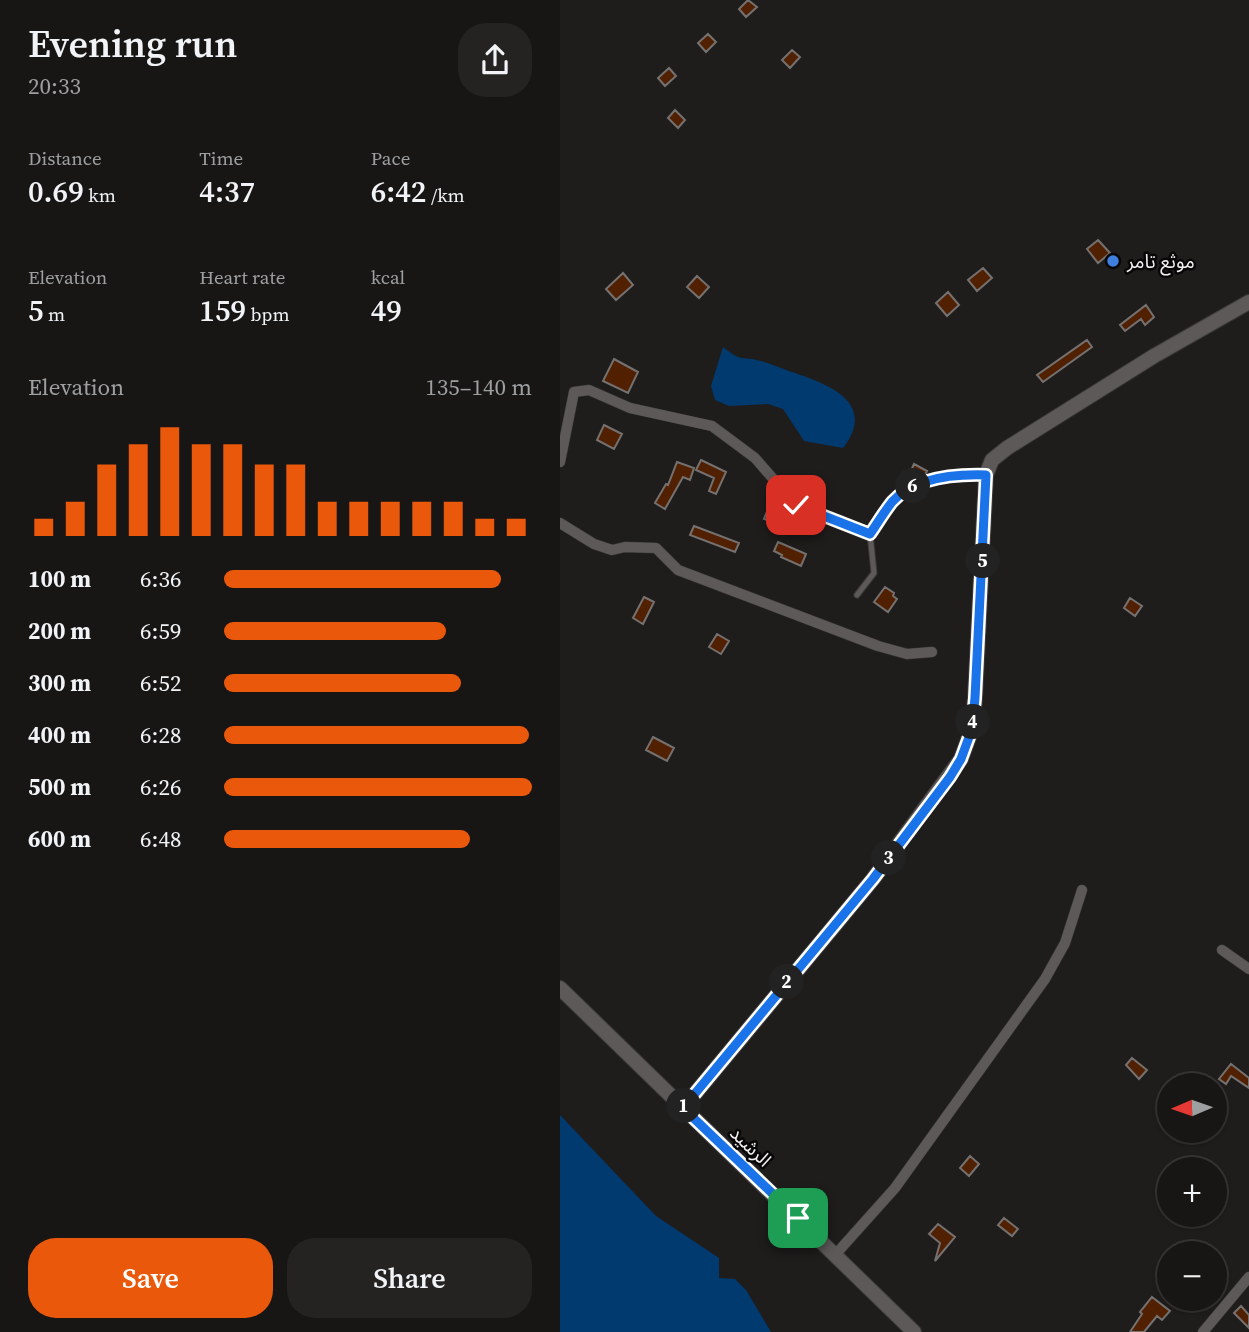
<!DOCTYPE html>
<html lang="en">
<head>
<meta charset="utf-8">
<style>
	:root { --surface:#171615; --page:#242322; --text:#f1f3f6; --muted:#9e9fa0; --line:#363534; --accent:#ea580c }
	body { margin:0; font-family:"Source Serif 4","Noto Sans Arabic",serif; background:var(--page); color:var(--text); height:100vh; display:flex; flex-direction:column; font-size:26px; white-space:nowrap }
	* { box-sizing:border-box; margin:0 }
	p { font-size:23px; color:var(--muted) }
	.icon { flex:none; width:38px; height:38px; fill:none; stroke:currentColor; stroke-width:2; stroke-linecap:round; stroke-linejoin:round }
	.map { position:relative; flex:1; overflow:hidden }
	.details { display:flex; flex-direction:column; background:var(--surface); width:560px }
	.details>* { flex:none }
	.needle { width:46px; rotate:268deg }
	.tools { position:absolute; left:597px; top:1073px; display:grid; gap:14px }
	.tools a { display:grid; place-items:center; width:70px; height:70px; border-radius:50%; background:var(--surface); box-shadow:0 2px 5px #0004,0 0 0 2px var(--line); font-size:35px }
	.pin { position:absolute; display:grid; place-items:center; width:60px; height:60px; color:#fff; margin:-30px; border-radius:14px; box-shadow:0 4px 10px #0006 }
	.km { position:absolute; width:35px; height:35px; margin:-18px; border-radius:50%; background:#222; color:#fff; font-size:19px; line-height:35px; text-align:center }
	.round { display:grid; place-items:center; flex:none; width:74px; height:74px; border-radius:28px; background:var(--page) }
	.headline { display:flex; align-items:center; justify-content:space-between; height:119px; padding:0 28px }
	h1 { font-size:38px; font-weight:600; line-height:52px }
	.metrics { display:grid; grid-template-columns:repeat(3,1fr); gap:10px; height:119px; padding:7px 28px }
	.metrics div { display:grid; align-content:center }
	.metrics b { font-size:30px; font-weight:600 }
	.metrics small { font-size:19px; font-weight:400 }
	.metrics p { font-size:19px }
	.chart { height:196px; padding:14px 28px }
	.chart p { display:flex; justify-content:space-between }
	.chart svg { width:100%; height:126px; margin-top:7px; stroke:var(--accent); stroke-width:6 }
	.cta { display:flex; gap:14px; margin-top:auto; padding:14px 28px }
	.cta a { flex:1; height:80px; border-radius:28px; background:var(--accent); color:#fff; font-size:28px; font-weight:600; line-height:80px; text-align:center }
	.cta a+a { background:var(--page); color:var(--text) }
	ul { padding:0 28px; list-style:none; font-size:23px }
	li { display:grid; grid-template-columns:112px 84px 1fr; align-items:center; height:52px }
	li i { height:18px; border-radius:9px; background:var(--accent) }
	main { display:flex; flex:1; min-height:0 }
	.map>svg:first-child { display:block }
</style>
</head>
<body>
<main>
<section class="details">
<div class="headline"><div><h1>Evening run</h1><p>20:33</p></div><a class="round"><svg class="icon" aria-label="share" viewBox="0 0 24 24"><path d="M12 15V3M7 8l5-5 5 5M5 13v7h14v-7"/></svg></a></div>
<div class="metrics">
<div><p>Distance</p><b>0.69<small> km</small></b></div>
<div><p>Time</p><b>4:37</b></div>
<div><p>Pace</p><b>6:42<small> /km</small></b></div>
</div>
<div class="metrics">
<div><p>Elevation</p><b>5<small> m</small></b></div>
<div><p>Heart rate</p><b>159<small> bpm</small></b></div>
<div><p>kcal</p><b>49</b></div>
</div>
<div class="chart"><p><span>Elevation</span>135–140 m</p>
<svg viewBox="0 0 160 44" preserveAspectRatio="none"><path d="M5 44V38M15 44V32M25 44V19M35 44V12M45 44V6M55 44V12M65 44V12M75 44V19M85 44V19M95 44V32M105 44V32M115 44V32M125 44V32M135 44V32M145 44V38M155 44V38"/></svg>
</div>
<ul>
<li><b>100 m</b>6:36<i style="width:90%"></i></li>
<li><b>200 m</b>6:59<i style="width:72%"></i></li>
<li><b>300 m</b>6:52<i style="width:77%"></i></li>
<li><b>400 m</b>6:28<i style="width:99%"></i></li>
<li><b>500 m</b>6:26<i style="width:100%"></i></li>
<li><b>600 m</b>6:48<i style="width:80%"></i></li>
</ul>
<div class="cta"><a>Save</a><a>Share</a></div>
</section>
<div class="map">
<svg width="689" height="1332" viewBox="0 0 689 1332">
	<rect width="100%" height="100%" fill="#1f1d1c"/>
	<path fill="#003a6e" d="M163,347C167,350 172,354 176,356C181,359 187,358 192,359C205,361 217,367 229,371C265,383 319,401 283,448L244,441L223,409L208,404L169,406L155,400L151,386Z
		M0,1115L96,1216L159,1258V1278L175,1279L186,1290L211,1332H0Z"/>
	<path fill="#512001" stroke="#747170" stroke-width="2" d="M188,0L197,7L186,17L179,9Z
		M148,34L156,42L146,52L138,43Z
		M232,50L240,57L230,68L222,60Z
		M109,68L116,76L105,86L98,78Z
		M115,110L125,120L118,128L108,118Z
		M538,240L550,253L538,263L527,249Z
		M423,268L432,278L417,291L408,280Z
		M63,273L73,285L56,300L46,289Z
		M137,276L149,287L139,298L127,287Z
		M388,292L399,305L387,316L376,303Z
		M586,305L594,317L585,325L581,319L565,331L560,325Z
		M527,340L532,347L483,382L477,375Z
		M54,359L78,372L68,393L43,381Z
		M44,425L62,434L54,449L37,440Z
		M141,460L166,472L156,494L149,491L154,478L136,470Z
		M117,462L134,468L130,480L123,477L105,509L95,503L106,484L108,485Z
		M354,464L367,471L364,477L358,479L349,475Z
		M208,509L221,513L218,524L204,519Z
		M134,526L179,543L175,552L130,535Z
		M218,542L246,554L241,566L221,557L222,555L214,551Z
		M325,587L334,593L333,596L337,599L328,612L314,602Z
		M84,597L94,602L83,624L73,618Z
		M570,598L582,606L575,616L564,608Z
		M157,634L169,641L161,654L149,647Z
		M93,737L114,748L107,761L86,750Z
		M572,1058L587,1070L579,1079L566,1065Z
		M671,1064L689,1078V1088L671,1076L666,1084L659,1079Z
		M410,1156L419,1164L409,1176L400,1168Z
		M444,1218L458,1229L452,1236L438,1225Z
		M378,1224L395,1237L375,1261L380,1243L369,1234Z
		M592,1297L610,1311L602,1320L597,1316L584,1332H570L582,1314L580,1312Z
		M681,1306L689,1315V1328L674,1313Z"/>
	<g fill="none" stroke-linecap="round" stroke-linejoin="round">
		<defs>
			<path id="lane" d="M297,595L314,573L310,534C317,524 323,512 332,502C354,478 395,474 426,475"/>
			<path id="street" d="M0,462L14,392L29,390L70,408L152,426L195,458L236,505L310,534
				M0,523L34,544L52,550L65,547L96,548L118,570L318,646L347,654L372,652
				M662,950L689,969
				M275,1255L335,1188L485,979L505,943L522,890
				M643,1332L689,1277"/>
			<path id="secondary" d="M0,988L354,1332
				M123,1108L313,879L401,759L412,729L415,698L426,475L432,460L447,448L594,356L689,302"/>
		</defs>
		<use href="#lane" stroke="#3c3a3a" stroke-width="7"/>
		<use href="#street" stroke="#3c3a3a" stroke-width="11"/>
		<use href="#secondary" stroke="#3c3a3a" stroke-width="16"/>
		<use href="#lane" stroke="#5d5958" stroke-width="5"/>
		<use href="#street" stroke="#5d5958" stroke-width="10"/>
		<use href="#secondary" stroke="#5d5958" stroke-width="14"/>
	</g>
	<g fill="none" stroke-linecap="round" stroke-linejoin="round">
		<defs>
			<path id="route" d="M236,505L310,534C317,524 324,512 332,502C354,478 395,474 426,475L415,698L412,729L401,759L390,777L313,879L123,1108L238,1218"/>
		</defs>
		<use href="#route" stroke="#fff" stroke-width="14"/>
		<use href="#route" stroke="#1a73e8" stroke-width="9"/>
	</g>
	<circle fill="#3f7fe0" stroke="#080707" stroke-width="2.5" cx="553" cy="261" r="7"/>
	<g text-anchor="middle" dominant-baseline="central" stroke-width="5" stroke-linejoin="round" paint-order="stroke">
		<g font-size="19" fill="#f1efef" stroke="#080707" text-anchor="start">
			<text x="567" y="261">موثع تامر</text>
		</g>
		<g font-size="19" fill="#f1efef" stroke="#080707">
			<text transform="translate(191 1146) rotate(44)">الرشيد</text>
		</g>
	</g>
</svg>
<div class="tools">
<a><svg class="needle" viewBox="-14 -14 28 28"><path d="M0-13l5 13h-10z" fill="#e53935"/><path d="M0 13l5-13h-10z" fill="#9e9fa0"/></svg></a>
<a>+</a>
<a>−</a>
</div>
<div class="pin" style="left:238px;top:1218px;background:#1e9e55"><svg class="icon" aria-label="arrive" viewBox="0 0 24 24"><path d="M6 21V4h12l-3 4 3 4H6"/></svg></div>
<div class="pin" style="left:236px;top:505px;background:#d93025"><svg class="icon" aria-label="check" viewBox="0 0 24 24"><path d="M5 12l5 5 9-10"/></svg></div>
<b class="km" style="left:124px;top:1106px">1</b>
<b class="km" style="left:227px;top:982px">2</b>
<b class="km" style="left:329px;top:858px">3</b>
<b class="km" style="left:413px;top:722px">4</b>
<b class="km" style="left:423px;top:561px">5</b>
<b class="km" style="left:353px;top:486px">6</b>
</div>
</main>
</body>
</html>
